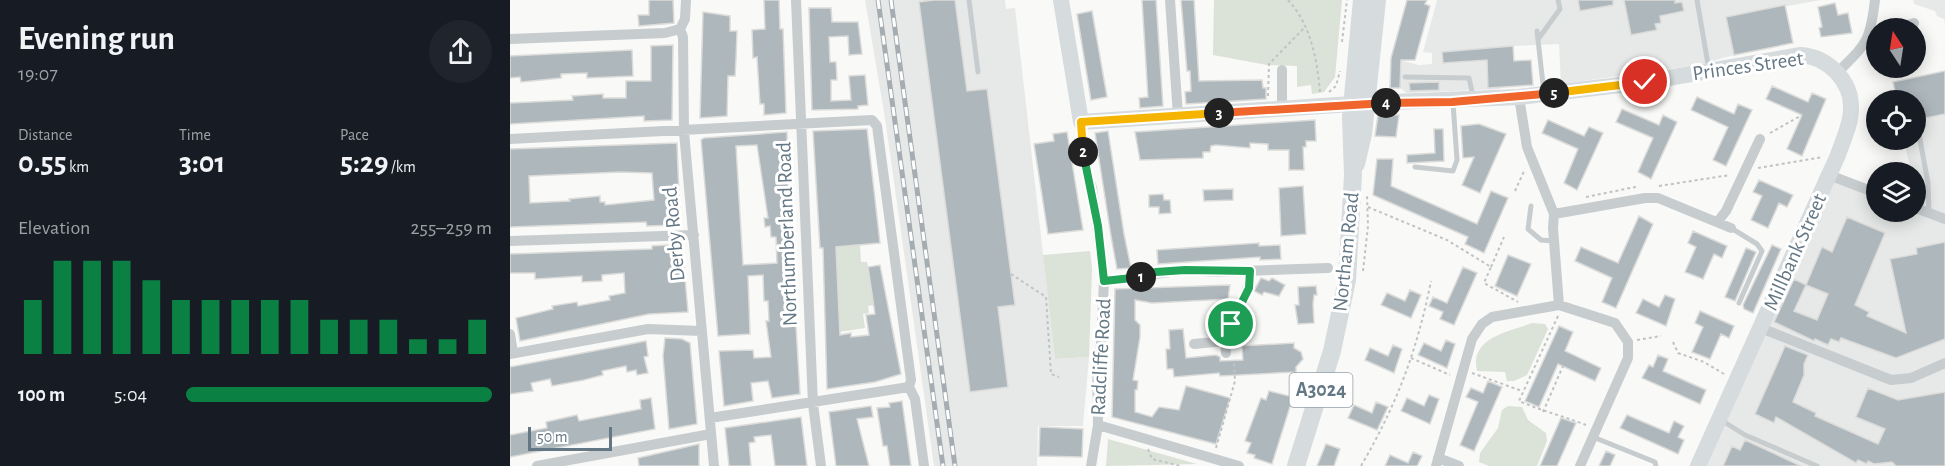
<!DOCTYPE html>
<html lang="en">
<head>
<meta charset="utf-8">
<style>
	:root { --surface:#171b24; --page:#20242c; --text:#f1f3f6; --muted:#9ea1a6; --accent:#0b8043 }
	body { margin:0; font-family:"Alegreya Sans",sans-serif; background:var(--page); color:var(--text); height:100vh; display:flex; flex-direction:column; font-size:22px; white-space:nowrap }
	* { box-sizing:border-box; margin:0 }
	p { font-size:20px; color:var(--muted) }
	.icon { flex:none; width:33px; height:33px; fill:none; stroke:currentColor; stroke-width:2; stroke-linecap:round; stroke-linejoin:round }
	.map { position:relative; flex:1; overflow:hidden }
	.drawer { display:flex; flex-direction:column; background:var(--surface); width:510px }
	.drawer>* { flex:none }
	.needle { width:39px; rotate:348deg }
	.fabs { position:absolute; left:1356px; top:18px; display:grid; gap:12px }
	.fabs a { display:grid; place-items:center; width:60px; height:60px; border-radius:50%; background:var(--surface); box-shadow:0 3px 15px #0003; font-size:30px }
	.scale { position:absolute; left:18px; bottom:15px; width:84px; box-sizing:border-box; padding-left:6px; border:3px solid #637784; border-top:0; font-size:16px; line-height:21px; white-space:nowrap; color:#637784; -webkit-text-stroke:4px #fff; paint-order:stroke }
	.pin { position:absolute; display:grid; place-items:center; width:51px; height:51px; color:#fff; margin:-26px; border:3px solid #fff; border-radius:50%; box-shadow:0 2px 6px #0007 }
	.km { position:absolute; width:30px; height:30px; margin:-15px; border-radius:50%; background:#222; color:#fff; font-size:16px; line-height:30px; text-align:center }
	.round { display:grid; place-items:center; flex:none; width:63px; height:63px; border-radius:32px; background:var(--page) }
	.head { display:flex; align-items:center; justify-content:space-between; height:102px; padding:0 18px }
	h1 { font-size:33px; font-weight:700; line-height:45px }
	.stats { display:grid; grid-template-columns:repeat(3,1fr); gap:9px; height:102px; padding:6px 18px }
	.stats div { display:grid; align-content:center }
	.stats b { font-size:30px; font-weight:700 }
	.stats small { font-size:16px; font-weight:400 }
	.stats p { font-size:16px }
	.chart { height:168px; padding:12px 18px }
	.chart p { display:flex; justify-content:space-between }
	.chart svg { width:100%; height:108px; margin-top:6px; stroke:var(--accent); stroke-width:6 }
	ul { padding:0 18px; list-style:none; font-size:20px }
	li { display:grid; grid-template-columns:96px 72px 1fr; align-items:center; height:45px }
	li i { height:15px; border-radius:8px; background:var(--accent) }
	main { display:flex; flex:1; min-height:0 }
	.map>svg:first-child { display:block }
</style>
</head>
<body>
<main>
<section class="drawer">
<div class="head"><div><h1>Evening run</h1><p>19:07</p></div><a class="round"><svg class="icon" aria-label="share" viewBox="0 0 24 24"><path d="M12 15V3M7 8l5-5 5 5M5 13v7h14v-7"/></svg></a></div>
<div class="stats">
<div><p>Distance</p><b>0.55<small> km</small></b></div>
<div><p>Time</p><b>3:01</b></div>
<div><p>Pace</p><b>5:29<small> /km</small></b></div>
</div>
<div class="chart"><p><span>Elevation</span>255–259 m</p>
<svg viewBox="0 0 160 44" preserveAspectRatio="none"><path d="M5 44V22M15 44V6M25 44V6M35 44V6M45 44V14M55 44V22M65 44V22M75 44V22M85 44V22M95 44V22M105 44V30M115 44V30M125 44V30M135 44V38M145 44V38M155 44V30"/></svg>
</div>
<ul>
<li><b>100 m</b>5:04<i style="width:100%"></i></li>
</ul>
</section>
<div class="map">
<svg width="1435" height="466" viewBox="0 0 1435 466">
	<rect width="100%" height="100%" fill="#f9f9f7"/>
	<path fill="#e7e9e8" d="M355,0H495L496,9L505,8L545,359L579,357L573,426H528L527,466H424L375,118Z
		M927,0H1311L1216,17L1224,55L1188,65L1051,84L1049,44L1003,46L988,48L990,89L896,93L891,88H880L881,58L909,65L922,64V53L913,52Z
		M1403,0H1435V24L1434,19L1427,16L1425,11L1404,4Z
		M1435,71V466H1181L1312,171L1366,187V212H1406V172H1401L1394,140H1406V100H1387L1383,82Z"/>
	<path fill="#dbe2d8" d="M704,0H832L825,77L814,92L802,94L801,85L787,87V66L757,65L703,55Z
		M350,245L351,262H357L364,305L358,306L359,313L353,314L355,328L329,332L326,247Z
		M580,251L582,268L579,357L545,359L533,255Z
		M1022,323L1035,324L1038,329L1017,375L1004,381H997L995,372L967,371C959,337 999,332 1022,323Z
		M998,406L1012,407L1018,420L1036,433L1037,441L1027,466H979L969,462L970,453L988,428L992,410Z
		M598,439L687,464L596,466Z"/>
	<path fill="#adb7bc" stroke="#dbdbd9" stroke-width="1.5" fill-rule="evenodd" d="M139,0H163L164,23L129,26L128,15H139Z
		M254,0H269L270,29H273L276,113L254,115V104H250L247,57L243,58L242,30L255,29Z
		M424,0H445L457,91L477,89L505,305L488,307L498,387L460,392L409,2Z
		M632,0H646L653,106L630,108L629,98L638,97Z
		M671,0H684L689,81L752,80L753,88H756V99L676,104L675,92L681,91L680,71H677Z
		M897,0H917L915,4L920,6L905,60H891L890,88H880L881,58Z
		M1068,0H1103V5L1070,11Z
		M1114,0H1165V3L1172,2L1174,11L1150,16L1151,23L1145,24L1147,30L1121,35Z
		M1325,3L1328,15L1338,13L1342,33L1311,37L1309,28L1312,27L1308,7Z
		M1275,5L1283,43L1224,55L1216,17Z
		M299,8H321L322,22H348L352,54L339,55L338,36L319,37L320,62H326L327,80H321V101L341,100L339,76L355,75L358,105L348,106V109L302,110Z
		M582,11L597,97L581,100L567,14Z
		M193,12L220,16V31H227L226,59L225,76H218L217,116L190,118Z
		M163,45L162,120L134,121V116L0,124V103L63,100L62,96L93,94V98H116V81H141V46Z
		M1003,46L1004,61L1021,60L1023,85L978,88L977,60L933,63L932,52Z
		M122,50L123,76L77,78V73L51,74V78L11,82L10,77L0,78V56Z
		M1435,71V114L1406,120V100H1387L1383,82Z
		M929,82V90L900,91L899,83Z
		M1262,86L1298,102L1302,93L1316,99L1292,156L1277,149L1292,115L1256,99Z
		M1187,97L1224,114L1228,104L1242,110L1216,166L1203,160L1218,127L1181,110Z
		M1112,109L1149,125L1153,115L1167,122L1141,179L1128,172L1143,138L1106,122Z
		M868,115H889L886,137L865,136Z
		M805,120L806,141H796V147H793L794,170H779V150H758V144L740,143V148L706,145L701,146L700,152H693V158L630,160L625,132Z
		M1038,120L1074,136L1079,127L1093,133L1067,190L1054,183L1068,149L1032,133Z
		M969,124L996,134L970,193L952,185L964,157L953,158L951,126Z
		M357,129L370,243L326,247L330,335L341,333V337L359,335L356,315L365,314L358,267L370,265L391,374L365,382L317,389L313,248H310L303,131Z
		M924,129H933L934,161L897,163V155L925,153Z
		M598,131L614,234L621,268L607,269L601,236L585,133Z
		M277,132L280,259H282L290,394L262,398L258,381L241,383L243,401L214,406L209,351L243,350L244,358L261,357L256,321H259L258,301H254L253,275L238,276L240,334L208,336L191,140L194,138ZM247,145L258,218H254L255,227L260,226L261,237H266L267,263L233,265L226,146Z
		M557,132L573,230L538,234L524,144L544,141L543,134Z
		M167,143L170,221L167,225L137,226L136,222L0,227V149ZM110,172L142,173L144,200L95,205V202H90V196L59,199L60,201L20,203L19,176Z
		M867,159H883L881,186L967,224L981,191L998,198L974,253L955,244L958,237L863,195Z
		M1249,180L1283,195L1277,207L1269,203L1258,228L1241,220L1252,196L1243,192Z
		M793,186L796,234L771,236L769,188Z
		M723,189V200L694,201L693,190Z
		M653,194L654,200H660L661,213L649,214V207H639V195Z
		M1129,216L1143,224L1106,308L1092,302L1102,278L1065,261L1071,247L1108,263Z
		M1337,217L1375,233L1345,305L1359,312L1357,316L1396,333L1380,259L1407,254L1406,248L1435,242V339L1386,358L1331,338L1329,342L1321,339L1318,345L1305,339L1304,341L1264,322L1284,279L1296,285L1312,247L1322,252ZM1296,285L1318,294L1307,320L1284,311Z
		M1183,231L1217,246L1212,258L1204,254L1193,279L1175,272L1186,247L1178,243Z
		M749,243V246L770,245L771,259L750,260V257L648,264L647,250Z
		M172,244L178,312L139,314L10,341L6,318L43,309L42,306L67,302L68,306L100,300L99,296L115,293L114,273L92,275V281L72,282V276L25,279V273H0V254L142,249V246Z
		M1262,245L1271,249L1243,313L1234,309L1233,305Z
		M1236,248L1246,252L1225,301L1215,297Z
		M998,255L1021,264L1007,296L985,286Z
		M953,267L967,273L944,325L930,319L933,312L919,306L923,297L937,303Z
		M751,278L759,281L762,278L775,285L769,296L754,292L752,295L744,291Z
		M720,285L718,299L642,303L625,300V320L630,325V337L623,380L628,381L627,390H625V412L642,417L649,407L669,410L676,386L720,398L706,444L602,417L605,289Z
		M806,286L807,295H804L803,304L804,323L788,324L785,305H789L788,287Z
		M900,290L911,295L901,318L871,305L877,293L895,301Z
		M1155,295L1165,299L1156,326L1126,313L1133,299L1149,307Z
		M1190,311L1224,326L1219,338L1211,334L1200,359L1182,352L1193,327L1185,323Z
		M1049,326L1063,332L1055,351L1091,368L1085,381L1048,364L1029,407L1015,401Z
		M673,329L676,358L706,355L710,357V361L733,360L732,346L784,343V348L791,352L793,359L786,367V372L710,376L709,373L664,377L663,369H657L656,349H660L659,330Z
		M155,338L172,339L180,343L187,424L159,429L153,356Z
		M936,340L945,344L937,368L908,355L914,343L931,351Z
		M136,341L138,356L134,357L138,373L127,375L126,370L117,372L116,366L92,371L93,375L74,380L42,386L40,379L21,383L23,391L0,394V367Z
		M883,345L892,349L884,373L855,360L860,348L878,356Z
		M1275,346L1298,355L1294,364V375L1283,402L1306,413L1305,416L1368,444L1375,429L1346,417L1358,388L1388,400L1435,392V466H1386L1382,462L1364,464L1358,461L1357,464L1348,460L1346,463L1266,417L1264,423L1245,414Z
		M1148,355L1158,359L1153,371L1196,390L1190,404L1132,378L1139,365L1143,367Z
		M978,381L992,387L964,451L950,445L968,402L956,397L961,388L973,393Z
		M759,391L783,397L762,464L744,458L745,455L737,453L741,443L735,441L751,398L756,400Z
		M919,395L929,399L920,424L891,411L897,398L914,406Z
		M141,398L145,429L0,457V435L37,428L36,422L67,415L69,421L131,409L130,400Z
		M392,401L401,466H380L377,446H373L367,408L380,407L379,403Z
		M866,402L878,407L867,430L838,418L844,405L862,413Z
		M361,406L363,417L347,419L359,466H326L319,412Z
		M1117,415L1159,433L1164,421L1174,426L1168,437L1174,440L1168,454L1110,428Z
		M291,417L297,466H265L261,435L244,437L245,442L239,443L241,466H219L215,428Z
		M1051,418L1066,423L1047,466H1030Z
		M530,427L573,429L572,457L529,456Z
		M1235,440L1291,466H1213L1222,446L1230,450Z
		M189,444V466H129L128,458Z
		M816,444L830,449L824,466H807Z
		M1096,451L1105,455L1100,466H1089Z
		M903,452L912,456L907,466H875L880,455L898,463Z"/>
	<g fill="none" stroke-linecap="round" stroke-linejoin="round">
		<path stroke="#c0c3c5" stroke-width="2" stroke-dasharray="3 3" stroke-linecap="butt" d="M778,0C801,25 807,59 810,92
			M832,42L837,0
			M819,92L826,86L830,71
			M758,96L759,64L795,27
			M1260,133L1292,115
			M1248,168L1313,157
			M1149,186L1220,175
			M1005,191L1015,169
			M1076,197L1125,187L1128,189
			M858,207L937,240L981,267L974,283L1008,302
			M981,267L994,237
			M853,271L858,226L857,196
			M501,274L536,297L541,374L549,377
			M1048,316L1009,401C1032,411 1053,416 1076,425
			M1127,340L1151,336
			M1163,342L1168,353L1194,362L1214,374
			M901,358L940,375
			M962,373L1012,391
			M1033,412L1053,366
			M706,448L725,381L724,361
			M638,449L642,459L671,466
			M851,466C887,404 907,351 921,281"/>
		<path stroke="#c7cccf" stroke-width="5" d="M459,0L468,72
			M1187,0L1199,70
			M1027,31L1034,93
			M1029,38L1050,9L1048,0
			M895,77L959,78L963,96
			M1409,134L1418,183L1419,212
			M905,167L943,171L947,160L943,103
			M1021,206L1018,229L1031,240L1043,241
			M1221,228L1247,244L1252,251L1229,303
			M1211,420L1235,435L1307,466
			M1083,437L1145,462L1146,466"/>
		<path stroke="#c7cccf" stroke-width="10" d="M286,0L303,404L311,466
			M660,0L668,116
			M1390,28L1404,23
			M170,29L173,37L174,132L204,466
			M170,29L175,19L176,0
			M0,39L155,33L170,29
			M1328,72C1357,43 1360,42 1365,0
			M1009,97L1017,147L1044,214L1043,228L1049,305
			M772,110V70
			M571,122L576,170L582,188L594,281L591,345L587,360L588,425L581,466
			M0,139L362,120L367,126L401,380L399,387L405,399L414,466
			M1319,175L1366,193
			M1406,208L1435,219
			M1044,214L1135,198H1148L1221,228
			M1208,221L1216,211L1250,139
			M0,241L184,235
			M594,281L675,270L708,272L818,268
			M1251,328L1381,380L1401,378L1435,363
			M0,334L3,353
			M715,341C722,317 740,296 740,271
			M684,344L715,341L716,353
			M0,354L138,329L192,331
			M200,418L399,387
			M588,425L729,466
			M928,458L949,466
			M27,466L201,434
			M926,466L962,339L972,324L982,317L1049,305L1105,323L1118,342V358L1070,466"/>
		<path stroke="#d6dbde" stroke-width="16" d="M551,0L571,122L857,103L1009,97L1135,82L1291,55C1318,57 1342,81 1341,109C1341,124 1333,140 1328,155L1188,466"/>
		<path stroke="#d6dbde" stroke-width="18" d="M846,164L853,134L867,0
			M786,466L822,351L837,280L843,175L841,118L852,0"/>
		<defs>
			<path id="rail" d="M368,0L433,466
				M381,0L445,466"/>
		</defs>
		<use href="#rail" stroke="#a5adb2" stroke-width="5"/>
		<use href="#rail" stroke="#fff" stroke-width="3" stroke-dasharray="9" stroke-linecap="butt"/>
	</g>
	<g fill="none" stroke-linecap="round" stroke-linejoin="round">
		<defs>
			<path id="split-1" d="M631,277L646,272L675,270L740,271L739,288L721,324"/>
			<path id="split-2" d="M573,152L588,226L594,281L631,277"/>
			<path id="split-3" d="M573,152L571,122L709,113"/>
			<path id="split-4" d="M709,113L876,103"/>
			<path id="split-5" d="M876,103L942,102L1044,93"/>
			<path id="split-6" d="M1044,93L1135,82"/>
		</defs>
		<use href="#split-1" stroke="#fff" stroke-width="12"/>
		<use href="#split-2" stroke="#fff" stroke-width="12"/>
		<use href="#split-3" stroke="#fff" stroke-width="12"/>
		<use href="#split-4" stroke="#fff" stroke-width="12"/>
		<use href="#split-5" stroke="#fff" stroke-width="12"/>
		<use href="#split-6" stroke="#fff" stroke-width="12"/>
		<use href="#split-1" stroke="#22a559" stroke-width="8"/>
		<use href="#split-2" stroke="#22a559" stroke-width="8"/>
		<use href="#split-3" stroke="#f5b400" stroke-width="8"/>
		<use href="#split-4" stroke="#f0652b" stroke-width="8"/>
		<use href="#split-5" stroke="#f0652b" stroke-width="8"/>
		<use href="#split-6" stroke="#f5b400" stroke-width="8"/>
	</g>
	<g text-anchor="middle" dominant-baseline="central" stroke-width="6" stroke-linejoin="round" paint-order="stroke">
		<rect fill="#fff" stroke="#92a0a9" stroke-width="1.5" x="779.5" y="373" width="63" height="34" rx="4.5"/>
		<g font-size="20" font-weight="bold" fill="#637784">
			<text x="811" y="390">A3024</text>
		</g>
		<g font-size="21" fill="#637784" stroke="#fff">
			<text transform="translate(1238 66) rotate(-8)">Princes Street</text>
			<text transform="translate(164 234) rotate(-95)">Derby Road</text>
			<text transform="translate(277 234) rotate(-92)">Northumberland Road</text>
			<text transform="translate(836 252) rotate(-84)">Northam Road</text>
			<text transform="translate(1285 252) rotate(-66)">Millbank Street</text>
			<text transform="translate(591 357) rotate(-87)">Radcliffe Road</text>
		</g>
	</g>
</svg>
<div class="fabs">
<a><svg class="needle" viewBox="-14 -14 28 28"><path d="M0-13l5 13h-10z" fill="#e53935"/><path d="M0 13l5-13h-10z" fill="#9ea1a6"/></svg></a>
<a><svg class="icon" aria-label="locate" viewBox="0 0 24 24"><circle cx="12" cy="12" r="6"/><path d="M12 2v4M12 18v4M2 12h4M18 12h4"/></svg></a>
<a><svg class="icon" aria-label="layers" viewBox="0 0 24 24"><path d="M12 4l9 5-9 5-9-5zM3 14l9 5 9-5"/></svg></a>
</div>
<div class="scale">50 m</div>
<div class="pin" style="left:721px;top:324px;background:#1e9e55"><svg class="icon" aria-label="arrive" viewBox="0 0 24 24"><path d="M6 21V4h12l-3 4 3 4H6"/></svg></div>
<div class="pin" style="left:1135px;top:82px;background:#d93025"><svg class="icon" aria-label="check" viewBox="0 0 24 24"><path d="M5 12l5 5 9-10"/></svg></div>
<b class="km" style="left:631px;top:277px">1</b>
<b class="km" style="left:573px;top:152px">2</b>
<b class="km" style="left:709px;top:113px">3</b>
<b class="km" style="left:876px;top:103px">4</b>
<b class="km" style="left:1044px;top:93px">5</b>
</div>
</main>
</body>
</html>
